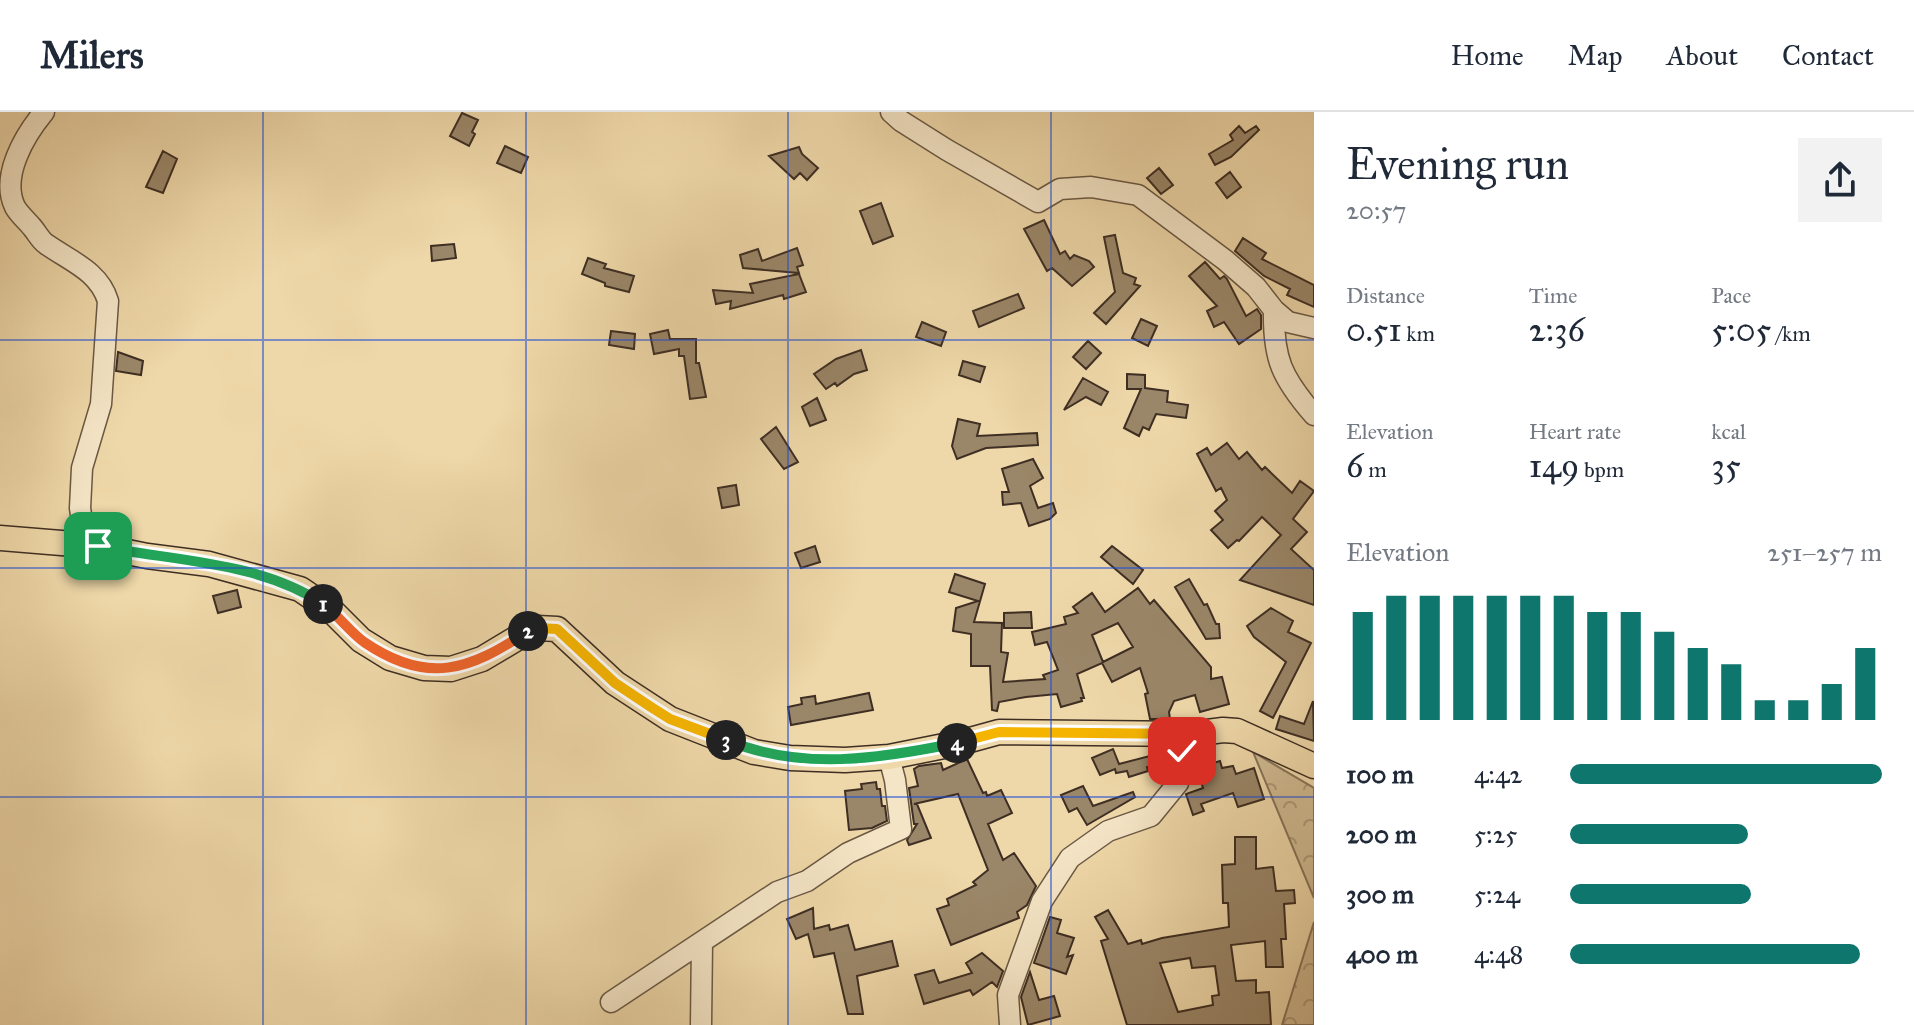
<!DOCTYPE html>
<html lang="en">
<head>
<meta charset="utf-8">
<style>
	:root { --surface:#fff; --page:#f2f2f3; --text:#1f2937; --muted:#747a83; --line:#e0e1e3; --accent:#0f766e }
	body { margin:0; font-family:"IM FELL Great Primer",serif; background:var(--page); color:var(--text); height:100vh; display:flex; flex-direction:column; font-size:30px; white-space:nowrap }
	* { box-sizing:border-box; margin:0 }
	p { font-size:26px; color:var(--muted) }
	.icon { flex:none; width:44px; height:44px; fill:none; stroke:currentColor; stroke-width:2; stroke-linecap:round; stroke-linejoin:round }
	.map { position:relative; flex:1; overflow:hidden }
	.sheet { display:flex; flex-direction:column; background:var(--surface); width:600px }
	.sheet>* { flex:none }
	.pin { position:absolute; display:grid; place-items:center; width:68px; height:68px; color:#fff; margin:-34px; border-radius:16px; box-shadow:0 4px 12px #0006 }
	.km { position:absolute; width:40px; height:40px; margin:-20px; border-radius:50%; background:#222; color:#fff; font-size:22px; line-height:40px; text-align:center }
	.round { display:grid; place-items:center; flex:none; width:84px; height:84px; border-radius:0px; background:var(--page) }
	.summary { display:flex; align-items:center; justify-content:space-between; height:136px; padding:0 32px }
	h1 { font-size:44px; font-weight:600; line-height:60px }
	.metrics { display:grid; grid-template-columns:repeat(3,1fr); gap:12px; height:136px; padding:8px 32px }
	.metrics div { display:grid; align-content:center }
	.metrics b { font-size:34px; font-weight:600 }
	.metrics small { font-size:22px; font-weight:400 }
	.metrics p { font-size:22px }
	.chart { height:224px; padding:16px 32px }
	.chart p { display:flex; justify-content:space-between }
	.chart svg { width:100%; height:144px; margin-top:8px; stroke:var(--accent); stroke-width:6 }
	ul { padding:0 32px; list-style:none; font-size:26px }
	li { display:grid; grid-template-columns:128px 96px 1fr; align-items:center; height:60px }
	li i { height:20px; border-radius:10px; background:var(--accent) }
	header { display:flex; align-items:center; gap:48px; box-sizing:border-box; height:112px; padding:0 40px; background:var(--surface); border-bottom:2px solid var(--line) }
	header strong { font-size:38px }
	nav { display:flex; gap:44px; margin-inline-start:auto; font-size:28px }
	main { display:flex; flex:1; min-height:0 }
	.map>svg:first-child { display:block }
</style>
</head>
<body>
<header>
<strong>Milers</strong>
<nav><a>Home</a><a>Map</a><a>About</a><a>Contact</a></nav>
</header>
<main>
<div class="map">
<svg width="1314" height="913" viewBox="0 0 1314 913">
	<defs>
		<pattern id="forest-crowns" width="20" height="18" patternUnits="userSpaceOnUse" patternTransform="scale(2)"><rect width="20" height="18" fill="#d0ba91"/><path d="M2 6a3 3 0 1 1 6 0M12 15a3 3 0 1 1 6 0" fill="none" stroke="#aa9876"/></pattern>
	</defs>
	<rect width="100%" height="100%" fill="#eed7a8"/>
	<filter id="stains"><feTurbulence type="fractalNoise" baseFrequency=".0025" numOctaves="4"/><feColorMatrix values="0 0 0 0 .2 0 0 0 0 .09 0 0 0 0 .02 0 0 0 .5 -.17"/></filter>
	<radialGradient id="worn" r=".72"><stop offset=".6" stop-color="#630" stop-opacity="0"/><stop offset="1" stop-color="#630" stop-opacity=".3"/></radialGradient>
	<path fill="url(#forest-crowns)" stroke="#87745a" stroke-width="2" d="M1253,640L1314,676V786Z
		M1314,810V913H1282Z"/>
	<path fill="#9a8668" stroke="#3e2e23" stroke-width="2" fill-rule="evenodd" d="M462,1L478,8L472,20L475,22L469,34L450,24Z
		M1239,14L1245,21L1256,14L1259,18L1231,45L1215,53L1209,42L1233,28L1230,23Z
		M505,34L528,45L521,61L497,51Z
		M799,35L802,42L818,56L807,68L800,61L794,67L769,44Z
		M163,39L177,47L163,81L146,75Z
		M1159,56L1173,73L1161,82L1147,66Z
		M1230,60L1241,75L1227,86L1216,71Z
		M881,91L893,124L873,132L860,99Z
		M1044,108L1060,142L1065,139L1070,147L1074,143L1089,149L1094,155L1072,174L1052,156L1047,159L1024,117Z
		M1115,123L1123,161L1136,166L1134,172L1140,174L1106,212L1094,201L1115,180L1104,125Z
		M1243,126L1266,141L1262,147L1314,173V195L1287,183L1290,177L1264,164L1235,139Z
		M454,132L456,146L432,149L431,134Z
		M797,136L803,153L797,155L799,161L743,156L740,143L758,137L762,149Z
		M588,146L606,152L604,156L634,164L629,180L605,174V171L582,162Z
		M1205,150L1220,167L1224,164L1227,167L1246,204L1257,197L1261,203V217L1239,232L1224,210L1214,215L1207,199L1217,194L1189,164Z
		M799,162L806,180L784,187L783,183L730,197L731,189L716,192L713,178L753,181L750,172Z
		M1018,182L1024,196L979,215L973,199Z
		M1141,207L1157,214L1148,234L1132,226Z
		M922,210L946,220L941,234L916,225Z
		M668,218L670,227H696V251H699L706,285L690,287L684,244H679V237L654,242L650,222Z
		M611,219L635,222L634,237L609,233Z
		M1088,229L1101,241L1086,257L1073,245Z
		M861,238L867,258L854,262L837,274L835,271L826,277L814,262L836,247Z
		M118,240L143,249L141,263L116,259Z
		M963,249L985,255L980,270L959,263Z
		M1127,262L1145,263V276L1168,279L1167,290L1188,293L1186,306L1156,302L1149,318L1143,315L1139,324L1124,316L1141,277H1127Z
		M1083,266L1108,280L1101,293L1086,285L1064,298Z
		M817,286L826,308L810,314L802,295Z
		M958,307L980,312L977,324L1037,321L1038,333L986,336L957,347L952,334Z
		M776,315L798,350L784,357L761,327Z
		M1227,331L1239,347L1247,340L1262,358L1265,355L1292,381L1300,369L1314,379L1293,407L1307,420L1291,437L1314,458V493L1240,468L1281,423L1262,405L1239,429L1237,428L1228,436L1211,418L1223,408L1215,399L1227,388L1221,376L1216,379L1197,342L1207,336L1211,343Z
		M1033,347L1043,366L1030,374L1038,396L1053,391L1056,401L1050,407L1029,414L1021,391L1003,393L1002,380H1009L1002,357Z
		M736,373L739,393L722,396L718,376Z
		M815,434L820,450L801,456L795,441Z
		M1112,434L1143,458L1133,472L1101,445Z
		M955,462L985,472L974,510L1002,511L1001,540L1008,541L1003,570L1045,567L1043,563L1058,558L1047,530L1035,533L1032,520L1066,512L1064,505L1078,501L1073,495L1092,481L1105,500L1138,476L1150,492L1154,488L1211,555V567L1222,565L1229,592L1200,600L1195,583L1174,589L1169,600L1170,607H1150L1145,582L1148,581L1140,556L1112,570L1102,551L1077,562L1084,586H1081L1082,589L1061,595L1057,582L1026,585L999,590L997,599L992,598L990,554H971V522L953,519L956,496L978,489L949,480ZM1118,511L1133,535L1103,550L1092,523Z
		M1189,467L1204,493L1207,492L1216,512H1219L1220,526L1206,527L1175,475Z
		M237,478L241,495L218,501L213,484Z
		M1271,496L1293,509L1288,520L1311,531L1273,606L1260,599L1286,550L1254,525L1247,514Z
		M1031,500L1032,516H1004V501Z
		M869,581L873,598L791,613L788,595L802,592L801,586L815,584L816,592Z
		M1313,589L1314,629L1276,617L1280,604L1304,612Z
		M1113,637L1119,652L1169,639L1167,652L1147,655L1148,659L1129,665L1127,659L1116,661L1115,657L1100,663L1092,646Z
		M967,647L983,681L986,680L987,684L1001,678L1012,701L988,712L1003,748L1014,741L1036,774L1027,793L1017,800L1019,806L951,833L937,797L949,793L947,787L976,773L973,770L988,758L958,682L914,692H917L931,726L909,733L907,728L917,712H914L909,676L918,674L914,657L919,654L941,651L943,658Z
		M1220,649L1222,656L1233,654L1236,662L1254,656L1264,687L1238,695L1233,681L1201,692L1204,699L1193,703L1186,682L1203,676L1197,656Z
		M876,670L877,677H880L882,694H885L887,709L872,716L849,718L845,679L862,677L861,672Z
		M1083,674L1093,694L1133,680L1135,685L1087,713L1077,696L1069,700L1061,683Z
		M1235,725H1256V757L1273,755L1276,779L1294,778L1295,791L1284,792L1286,827H1281L1283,855H1266L1265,829L1231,833L1236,869L1256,868V881L1269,880L1271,913H1127L1101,829L1108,827L1095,805L1108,798L1128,832L1141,828L1142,832L1162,826L1229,815L1228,791H1223L1222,753L1235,752ZM1190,846L1192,856L1215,854L1219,883L1212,884L1213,893L1178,900L1160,851Z
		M813,796L814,817L829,813L830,818L848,813L855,838L892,829L898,854L857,864L863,902H848L834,841L814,845L808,822L796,827L787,807Z
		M1050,805L1061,808L1057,821L1074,826L1067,845L1073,843L1066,862L1034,851Z
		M982,841L1003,859L997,875L992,870L973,883L970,878L924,892L915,863L934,858L939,871L972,861L966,851Z
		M1030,860L1039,888L1054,884L1060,904L1028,913L1021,885Z"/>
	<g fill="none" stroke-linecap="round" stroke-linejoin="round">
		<defs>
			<path id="minor" d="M44,0C25,23 0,64 15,95C19,102 26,108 31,114C36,119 40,128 46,132C70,149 99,159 108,189L101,292L82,356L80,396L84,423L98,434
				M891,0L901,9L947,38L1038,90L1060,77L1091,75L1138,83L1225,148L1256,175L1274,198L1288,210L1314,216
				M1274,198C1273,247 1282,266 1314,303
				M611,890L777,780L807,769L848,741L901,717L895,668L889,645
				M701,913L702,830
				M1010,913L1008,883L1042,789L1070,746L1108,719L1151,704L1178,671L1182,639L1192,622"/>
			<path id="major" d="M0,426L98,434L147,444L209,452L300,477L331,498L361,528L390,546L424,556L451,557L482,547L529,519L537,516L557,517L615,571L670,607L754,640L790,646L845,648L889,645L959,631L999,620L1192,622L1223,618L1237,619L1314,654"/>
		</defs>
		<use href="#minor" stroke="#6a5844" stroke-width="23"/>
		<use href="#major" stroke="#3e2e23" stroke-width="27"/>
		<use href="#minor" stroke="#f4e5c6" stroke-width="20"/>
		<use href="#major" stroke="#eed7a8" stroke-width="24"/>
	</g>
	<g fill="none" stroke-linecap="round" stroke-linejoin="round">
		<defs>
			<path id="split-1" d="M98,434C172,449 259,449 323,492"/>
			<path id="split-2" d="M323,492C338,503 349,519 364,530C427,573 469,559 528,519"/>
			<path id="split-3" d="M528,519L537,516L557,517L615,571L651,595L670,607L726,628"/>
			<path id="split-4" d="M726,628C802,659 878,647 957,631"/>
			<path id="split-5" d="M957,631L999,620L1192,622L1182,639"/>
		</defs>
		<use href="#split-1" stroke="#fff" stroke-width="16"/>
		<use href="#split-2" stroke="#fff" stroke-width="16"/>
		<use href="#split-3" stroke="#fff" stroke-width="16"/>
		<use href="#split-4" stroke="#fff" stroke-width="16"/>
		<use href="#split-5" stroke="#fff" stroke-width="16"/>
		<use href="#split-1" stroke="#22a559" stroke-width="10"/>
		<use href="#split-2" stroke="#f0652b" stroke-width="10"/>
		<use href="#split-3" stroke="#f5b400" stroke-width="10"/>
		<use href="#split-4" stroke="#22a559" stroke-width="10"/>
		<use href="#split-5" stroke="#f5b400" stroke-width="10"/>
	</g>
	<path fill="none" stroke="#1d4ed8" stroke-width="2" stroke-opacity="0.55" d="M263,0V913M526,0V913M788,0V913M1051,0V913M0,228H1314M0,456H1314M0,685H1314"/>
	<rect width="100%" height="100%" filter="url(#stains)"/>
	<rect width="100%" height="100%" fill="url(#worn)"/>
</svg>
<div class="pin" style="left:98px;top:434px;background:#1e9e55"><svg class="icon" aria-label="arrive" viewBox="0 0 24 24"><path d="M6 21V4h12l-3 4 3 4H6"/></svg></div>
<div class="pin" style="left:1182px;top:639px;background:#d93025"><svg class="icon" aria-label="check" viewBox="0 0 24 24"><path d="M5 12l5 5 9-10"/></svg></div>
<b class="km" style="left:323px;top:492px">1</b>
<b class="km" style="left:528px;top:519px">2</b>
<b class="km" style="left:726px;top:628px">3</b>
<b class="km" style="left:957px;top:631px">4</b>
</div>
<section class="sheet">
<div class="summary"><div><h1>Evening run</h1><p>20:57</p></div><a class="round"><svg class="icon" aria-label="share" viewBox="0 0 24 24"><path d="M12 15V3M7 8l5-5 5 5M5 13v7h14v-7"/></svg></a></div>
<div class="metrics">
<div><p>Distance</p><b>0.51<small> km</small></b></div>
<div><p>Time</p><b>2:36</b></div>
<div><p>Pace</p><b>5:05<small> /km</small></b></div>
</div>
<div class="metrics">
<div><p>Elevation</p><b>6<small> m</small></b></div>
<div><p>Heart rate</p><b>149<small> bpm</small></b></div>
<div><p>kcal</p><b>35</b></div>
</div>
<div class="chart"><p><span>Elevation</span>251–257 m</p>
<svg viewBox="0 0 160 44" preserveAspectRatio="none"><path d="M5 44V11M15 44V6M25 44V6M35 44V6M45 44V6M55 44V6M65 44V6M75 44V11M85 44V11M95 44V17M105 44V22M115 44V27M125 44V38M135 44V38M145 44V33M155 44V22"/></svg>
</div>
<ul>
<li><b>100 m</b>4:42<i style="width:100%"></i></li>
<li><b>200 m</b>5:25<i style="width:57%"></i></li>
<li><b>300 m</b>5:24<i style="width:58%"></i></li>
<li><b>400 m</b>4:48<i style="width:93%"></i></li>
</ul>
</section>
</main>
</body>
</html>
